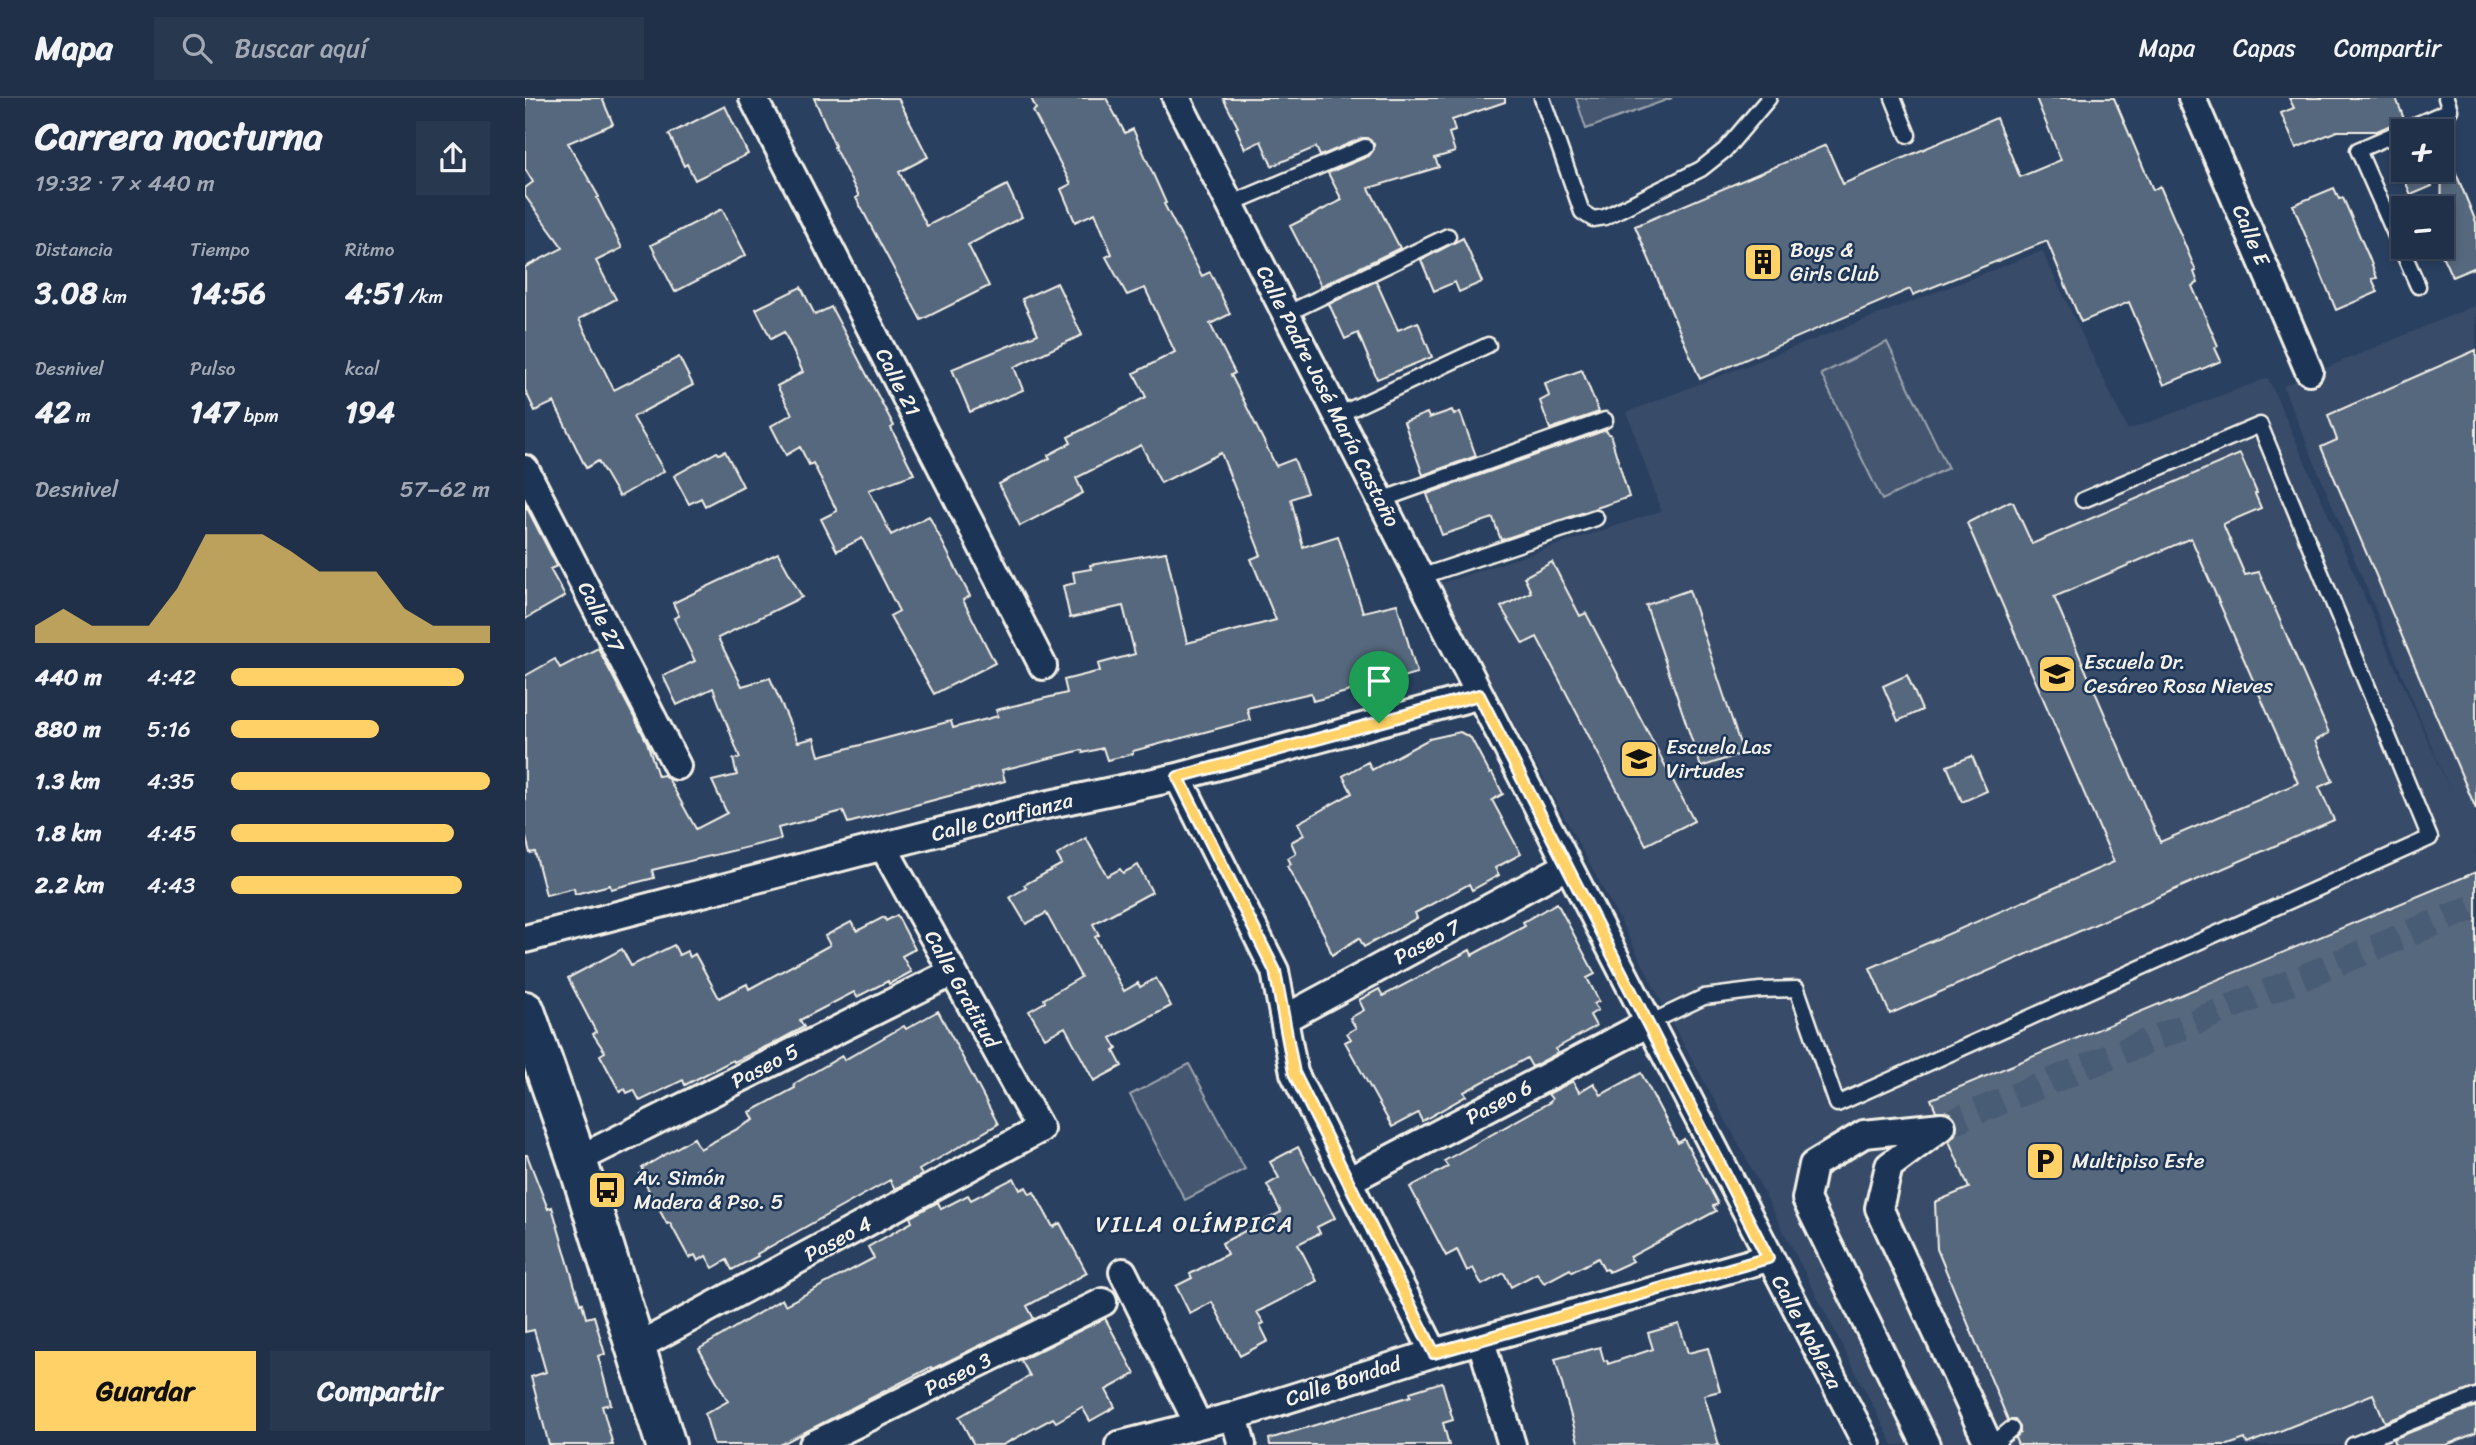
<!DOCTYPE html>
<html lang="es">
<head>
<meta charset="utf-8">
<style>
	:root { --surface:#203048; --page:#28384f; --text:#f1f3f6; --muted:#a2a9b4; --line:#3d4b60; --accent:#ffd166 }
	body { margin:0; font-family:Sriracha,sans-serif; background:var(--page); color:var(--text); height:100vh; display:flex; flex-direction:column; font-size:26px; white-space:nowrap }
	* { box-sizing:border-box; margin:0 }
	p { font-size:23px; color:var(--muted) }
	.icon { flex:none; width:38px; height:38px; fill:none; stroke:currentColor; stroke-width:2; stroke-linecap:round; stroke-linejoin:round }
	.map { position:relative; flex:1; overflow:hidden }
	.sheet { display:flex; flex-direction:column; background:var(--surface); width:525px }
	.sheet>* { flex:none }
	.buttons { position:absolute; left:1866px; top:21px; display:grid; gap:14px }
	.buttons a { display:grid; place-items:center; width:63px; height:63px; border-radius:0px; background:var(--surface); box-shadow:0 4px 10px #0003,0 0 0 2px var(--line); font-size:35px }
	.pin { position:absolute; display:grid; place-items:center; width:60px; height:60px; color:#fff; margin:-72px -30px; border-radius:50% 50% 50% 0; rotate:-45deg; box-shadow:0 0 7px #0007 }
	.pin .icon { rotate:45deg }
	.round { display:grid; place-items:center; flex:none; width:74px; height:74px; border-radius:0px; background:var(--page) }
	.headline { display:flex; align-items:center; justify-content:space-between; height:119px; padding:0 35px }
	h1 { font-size:38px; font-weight:800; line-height:52px }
	.metrics { display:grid; grid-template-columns:repeat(3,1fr); gap:10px; height:119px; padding:7px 35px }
	.metrics div { display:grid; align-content:center }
	.metrics b { font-size:30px; font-weight:800 }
	.metrics small { font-size:19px; font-weight:400 }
	.metrics p { font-size:19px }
	.chart { height:196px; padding:14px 35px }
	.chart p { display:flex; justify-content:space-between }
	.chart svg { width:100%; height:126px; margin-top:7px; fill:var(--accent); opacity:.7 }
	.primary-button { display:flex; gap:14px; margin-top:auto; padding:14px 35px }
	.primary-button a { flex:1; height:80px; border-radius:0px; background:var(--accent); color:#111; font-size:28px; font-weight:800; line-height:80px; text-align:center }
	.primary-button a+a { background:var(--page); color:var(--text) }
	ul { padding:0 35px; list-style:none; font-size:23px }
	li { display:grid; grid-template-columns:112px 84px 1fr; align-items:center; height:52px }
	li i { height:18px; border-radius:9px; background:var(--accent) }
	header { display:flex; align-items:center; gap:42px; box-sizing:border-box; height:98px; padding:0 35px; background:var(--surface); border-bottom:2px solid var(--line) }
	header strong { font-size:33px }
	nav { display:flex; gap:38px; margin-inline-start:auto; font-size:24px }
	.search { width:490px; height:63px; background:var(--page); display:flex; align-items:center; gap:18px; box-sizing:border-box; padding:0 24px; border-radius:0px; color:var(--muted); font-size:26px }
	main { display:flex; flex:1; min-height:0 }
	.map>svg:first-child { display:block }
</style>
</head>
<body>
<header>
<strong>Mapa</strong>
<div class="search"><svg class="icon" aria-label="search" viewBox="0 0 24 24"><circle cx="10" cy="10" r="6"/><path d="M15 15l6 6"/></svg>Buscar aquí</div>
<nav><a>Mapa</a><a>Capas</a><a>Compartir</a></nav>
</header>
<main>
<section class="sheet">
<div class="headline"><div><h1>Carrera nocturna</h1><p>19:32 · 7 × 440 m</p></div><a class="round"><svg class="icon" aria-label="share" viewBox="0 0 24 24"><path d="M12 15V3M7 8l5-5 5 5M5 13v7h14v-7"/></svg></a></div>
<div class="metrics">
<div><p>Distancia</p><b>3.08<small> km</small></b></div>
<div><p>Tiempo</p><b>14:56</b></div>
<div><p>Ritmo</p><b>4:51<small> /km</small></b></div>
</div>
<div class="metrics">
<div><p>Desnivel</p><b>42<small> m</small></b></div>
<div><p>Pulso</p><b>147<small> bpm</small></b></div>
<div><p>kcal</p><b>194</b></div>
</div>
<div class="chart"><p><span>Desnivel</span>57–62 m</p>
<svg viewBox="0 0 160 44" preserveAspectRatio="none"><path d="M0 44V38L10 32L20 38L30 38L40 38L50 25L60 6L70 6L80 6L90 12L100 19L110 19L120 19L130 32L140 38L150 38L160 38V44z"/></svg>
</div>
<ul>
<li><b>440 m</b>4:42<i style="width:90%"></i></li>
<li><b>880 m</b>5:16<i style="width:57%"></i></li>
<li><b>1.3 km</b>4:35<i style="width:100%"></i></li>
<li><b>1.8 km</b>4:45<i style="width:86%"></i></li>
<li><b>2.2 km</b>4:43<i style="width:89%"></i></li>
</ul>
<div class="primary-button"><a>Guardar</a><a>Compartir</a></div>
</section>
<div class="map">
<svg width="1951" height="1347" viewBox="0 0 1951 1347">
	<rect width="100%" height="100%" fill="#2a4060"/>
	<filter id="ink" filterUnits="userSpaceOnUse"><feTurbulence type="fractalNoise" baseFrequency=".0143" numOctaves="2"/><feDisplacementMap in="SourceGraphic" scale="14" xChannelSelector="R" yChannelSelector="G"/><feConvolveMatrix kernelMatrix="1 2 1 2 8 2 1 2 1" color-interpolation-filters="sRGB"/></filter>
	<g filter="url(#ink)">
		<path fill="#374c69" d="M1517,153L1603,332L1743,280L1926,695L1758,288L1951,207V1347H1368L1217,1052L1148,927L1106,843L914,486L1136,413L1102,314Z"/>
		<path fill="#445771" stroke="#9ca4ac" stroke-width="2" d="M1051,0H1147L1061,31Z
			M1362,244L1423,370L1357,402L1296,276Z
			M664,966L720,1071L660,1102L605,997Z"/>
		<path fill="#56677d" stroke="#f4f1e8" stroke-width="2" fill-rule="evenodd" d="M0,0H77L88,26L43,45L74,99L72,100L97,150L71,163L91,201L54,221L89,292L154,259L168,287L108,319L139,373L94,399L73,363L61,370L29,304L10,313L0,292V169L38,150L0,98V90L8,84L0,71Z
			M289,0H373L403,59L374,74L402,128L482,87L497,119L443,147L464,188L396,222L331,100L334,98L309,49L310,48Z
			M506,0H581L600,35L608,31L641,105L639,106L677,178L685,174L705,216L685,226L710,275L706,277L751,368L769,361L782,395L766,401L778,449L813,438L838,514L872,506L892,575L788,603L786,595L722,610L725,622L608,653V656L582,662L578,650L558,655L557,652L477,672L480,683L323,725L318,713L253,730L256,741L127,772L129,780L86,791L85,787L50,796L49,790L21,797L10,754L5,755L0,736V578L30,561L35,570L73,550L122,644L133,678L139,677L144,682L171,731L202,715L187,683L212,677L208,661L215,660L188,590L152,607L138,578L170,563L149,520L154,518L148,505L253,455L277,499L193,540L217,588L245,580L273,644L289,640L294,658L426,623L428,630L473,618L471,612L542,595L539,582L575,573L573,566L610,556L598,508L545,520L538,488L550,485L548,474L566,471L565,467L641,454L662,545L751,522L726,461L736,457L696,355L636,385L616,347L551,380L558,395L495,428L474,386L525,360L523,357L546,345L543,339L621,299L609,275L650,254L620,190L602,197L581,159L587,156L570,115L550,124L536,91L546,86L508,13L511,11Z
			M698,0H980V4L927,22L930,33L924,35L930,54L910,60L914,69L844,90L875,150L796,188L765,128L817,102L803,75L844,58L849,51V45L842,40H837L795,58L791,49L747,68L736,43L720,51L711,30L713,29Z
			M1511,0H1589L1628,92L1635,88L1671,173L1669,174L1673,185L1667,188L1693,248L1690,250L1696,263L1639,287L1604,204L1556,224L1522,143L1388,197L1385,191L1175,281L1110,128L1301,47L1318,86L1471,20L1495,79L1536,62Z
			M1764,0H1871L1879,21L1852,33H1812L1771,50L1756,15L1769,10Z
			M200,8L223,56L170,82L162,66L159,68L144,36Z
			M1917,41L1951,124V169L1927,179L1916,155Z
			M1878,68V72H1900L1907,88L1886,97L1874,69Z
			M1809,90L1814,101L1818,100L1843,157L1852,180L1847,181L1853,194L1811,212L1768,107Z
			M197,111L221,157L150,194L126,147Z
			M938,140L957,184L934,194L930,184L909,193L896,162Z
			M851,183L873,232L893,224L907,259L852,281L833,235L820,241L804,206Z
			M532,185L557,237L489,269L498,292L445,314L427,271L513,236L497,201Z
			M276,189L290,217L306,209L369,328L366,330L389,376L344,392L366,437L404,418L445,498L438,502L470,565L409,596L365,518L374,513L337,440L312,453L296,421L312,413L288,365L284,367L275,349L261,357L246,328L267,316L252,288L278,274L259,234L246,241L231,211Z
			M1951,252V711L1796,349L1812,342L1803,317Z
			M1057,272L1074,314L1025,331L1015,303L1024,298L1020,285Z
			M927,312L929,317L935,314L951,358L898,377L879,324L902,315L904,320Z
			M1081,332L1083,336H1085L1104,399L976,442L968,420L917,437L902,396Z
			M200,353L218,388L180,408L176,400L164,406L149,378L192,354L194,356Z
			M1715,356L1732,395L1730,396L1736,410L1698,426L1720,477L1734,474L1804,635L1790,643L1808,683L1794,689L1809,722L1365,916L1345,870L1589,764L1442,425L1485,403L1488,404L1507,446ZM1666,440L1773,685L1635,744L1529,499Z
			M0,406L32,468L25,471L40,498L0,521Z
			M1027,464L1055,518L1061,515L1169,723L1121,747L1012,539L998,546L976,509L1006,494L999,479Z
			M1164,492L1218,655L1176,669L1121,507Z
			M1382,577L1397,612L1373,623L1358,588Z
			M935,634L946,640L965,676L967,675L978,696L967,702L996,756L970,770L974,777L947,792L944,786L890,815L892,820L839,849L834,840L807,857L799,836L762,768L766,766L763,760L771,755L766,744L779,737L773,725L827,695L818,678L843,664L847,672L904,641Z
			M1447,658L1462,693L1437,704L1422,668Z
			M561,740L582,778L595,771L598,775L613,767L627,794L568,826L574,837L570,839L599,893L613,885L615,889L631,880L646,908L586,940L592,951L589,953L597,968L569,983L540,929L520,940L504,913L520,904L519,901L556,879L521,815L501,826L485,799L501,790L499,787L537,766L532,757Z
			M1951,774V1289L1860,1324L1848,1296L1722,1346L1720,1341L1703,1347H1493L1490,1340L1495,1335V1329L1490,1322H1483L1412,1151L1410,1104L1444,1090L1424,1043L1432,1034L1433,1027L1430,1019L1423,1013H1411L1406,1001Z
			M1032,805L1070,876L1062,880L1074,903L1069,906L1073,912L1065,917L1071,928L1030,951L1033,955L1007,969L1002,960L939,994L941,998L897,1023L893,1015L867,1029L820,944L826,941L822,935L831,930L825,920L839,912L834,902L854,891L858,898L945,852L947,857L1000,828L998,824Z
			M372,817L390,851L377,858L386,874L364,886L363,883L332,899L329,894L275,922L279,929L255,942L209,964L208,962L160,987L158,982L115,1003L109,992L102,995L100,991L95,994L75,957L80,954L68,936L71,934L43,880L97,851L106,868L149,847L154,857L162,853L165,859L170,856L194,900L222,886L224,891L305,847L300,838L326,824L332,833L359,819L361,823Z
			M413,913L473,1026L394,1072L397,1077L370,1091L365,1082L232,1156L233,1158L207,1172L202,1162L188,1170L181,1158L173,1163L170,1157L164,1160L145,1125L142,1126L115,1076L120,1074L117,1070L169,1040L175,1051L229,1022L225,1014L270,990L269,986L317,958L319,962L379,928L381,931Z
			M1116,975L1153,1045L1159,1041L1193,1106L1188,1108L1191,1113L1105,1159L1108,1163L1084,1174L1082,1171L1079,1172L1073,1160L1047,1174L1045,1171L1019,1185L1012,1175L986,1189L979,1175L957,1187L948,1170L942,1173L932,1152L921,1158L885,1089L923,1069L919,1063L1025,1004L1027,1001L1023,996L1048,983L1054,994L1069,985L1076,997Z
			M773,1049L810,1120L792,1129L795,1135L773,1146L792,1183L732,1214L739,1225L735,1227L743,1243L715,1258L687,1204L665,1216L651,1188L667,1180L665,1176L702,1156L697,1145L756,1114L742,1087L754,1080L745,1064Z
			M0,1057H2L23,1111L27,1109L55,1206L57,1205L61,1220L69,1218L80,1256L73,1258L86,1306L77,1308L88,1347H24L6,1279L21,1274L9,1232L0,1234Z
			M489,1080L495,1092L501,1089L505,1096L509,1094L528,1129L535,1125L562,1175L502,1208L509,1221L407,1271L406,1269L255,1347H189L180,1316L203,1303L174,1251L257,1201L260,1207L349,1160L343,1149L387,1124L385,1119L413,1104L416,1111L443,1097L446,1102Z
			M580,1220L610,1276L581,1292L590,1309L565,1323L557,1309L531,1324L528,1320L478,1347H449L434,1319L505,1278L496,1262Z
			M1154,1226L1163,1255L1183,1250L1195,1293L1179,1297L1194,1347H1054L1030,1261L1075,1249L1079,1263L1082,1262L1083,1266L1128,1251L1123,1235Z
			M917,1284L928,1322L918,1325L924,1347H745L744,1341L886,1298L885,1294Z
			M1951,1308V1335L1921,1347H1870L1868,1341Z"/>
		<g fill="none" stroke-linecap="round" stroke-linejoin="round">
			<path stroke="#485b74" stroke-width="26" stroke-dasharray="26 13" stroke-linecap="butt" d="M1417,1028L1951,808"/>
			<defs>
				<path id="lane" d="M1017,0L1057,114L1068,121L1080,119L1176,71L1200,52L1244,0
					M1368,0L1383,37
					M705,106L840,49
					M1893,188L1833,52L1925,12L1921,0
					M761,216L923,138
					M811,318L963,247
					M856,402L1080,322
					M895,479L1071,420
					M1124,925L1179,899L1235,892L1272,891L1312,1006L1905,740L1735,327L1558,402
					M1473,1347L1474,1341L1486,1331
					M1828,1347L1951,1298"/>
				<path id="street" d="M228,0L518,568
					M651,0L955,597L1342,1347
					M1667,0L1784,273
					M0,371L152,668
					M653,679L750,873L769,975L909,1255
					M0,841L506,710L653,679L955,597
					M761,920L1042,768
					M1416,1029L1364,1068L1354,1110L1464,1347
					M52,1062L428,874
					M823,1083L1124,925
					M598,1174L673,1326
					M956,1243L987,1347
					M110,1250L515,1031L359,750
					M709,1318L717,1347
					M288,1347L578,1204
					M594,1347L709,1318L909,1255L1243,1160
					M1401,1347L1281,1101L1288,1067L1339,1036L1417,1028"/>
				<path id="secondary" d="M0,913L52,1062L141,1347"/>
			</defs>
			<use href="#lane" stroke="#f4f1e8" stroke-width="19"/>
			<use href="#street" stroke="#f4f1e8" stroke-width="32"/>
			<use href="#secondary" stroke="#f4f1e8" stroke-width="44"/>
			<use href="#lane" stroke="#1d3557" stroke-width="14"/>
			<use href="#street" stroke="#1d3557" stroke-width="26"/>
			<use href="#secondary" stroke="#1d3557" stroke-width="38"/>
		</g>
	</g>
	<g fill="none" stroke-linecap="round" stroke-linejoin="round" filter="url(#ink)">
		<defs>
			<path id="route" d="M954,597L1243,1160L909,1255L769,975L750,873L653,679Z"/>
		</defs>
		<use href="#route" stroke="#fff" stroke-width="14"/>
		<use href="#route" stroke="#ffd166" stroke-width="9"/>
	</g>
	<defs>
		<symbol id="building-square" viewBox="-11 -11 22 22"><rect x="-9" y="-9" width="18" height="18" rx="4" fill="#ffd166" stroke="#1d3557"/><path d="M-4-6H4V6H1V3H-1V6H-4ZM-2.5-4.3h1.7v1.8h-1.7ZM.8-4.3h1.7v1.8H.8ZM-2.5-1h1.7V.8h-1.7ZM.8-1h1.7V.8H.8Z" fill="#111"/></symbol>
		<symbol id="school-square" viewBox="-11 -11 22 22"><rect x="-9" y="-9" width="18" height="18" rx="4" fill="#ffd166" stroke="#1d3557"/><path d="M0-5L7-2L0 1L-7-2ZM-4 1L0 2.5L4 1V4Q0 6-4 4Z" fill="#111"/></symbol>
		<symbol id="parking-square" viewBox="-11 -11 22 22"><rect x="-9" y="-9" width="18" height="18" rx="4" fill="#ffd166" stroke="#1d3557"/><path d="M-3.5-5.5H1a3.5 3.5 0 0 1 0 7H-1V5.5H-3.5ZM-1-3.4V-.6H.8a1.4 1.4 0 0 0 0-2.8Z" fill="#111"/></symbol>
		<symbol id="bus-square" viewBox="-11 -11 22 22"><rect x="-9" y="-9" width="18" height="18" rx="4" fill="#ffd166" stroke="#1d3557"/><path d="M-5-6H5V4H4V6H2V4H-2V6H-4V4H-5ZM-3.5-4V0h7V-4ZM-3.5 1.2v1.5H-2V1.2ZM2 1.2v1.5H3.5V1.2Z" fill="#111"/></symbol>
	</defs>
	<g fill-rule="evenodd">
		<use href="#building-square" x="1216" y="142" width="44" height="44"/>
		<use href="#school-square" x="1510" y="554" width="44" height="44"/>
		<use href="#school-square" x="1092" y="639" width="44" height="44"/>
		<use href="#parking-square" x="1498" y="1041" width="44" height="44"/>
		<use href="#bus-square" x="60" y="1070" width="44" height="44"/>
	</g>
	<g text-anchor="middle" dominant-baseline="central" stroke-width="5" stroke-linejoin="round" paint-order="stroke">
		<g font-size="21" fill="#f4f1e8" stroke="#1d3557">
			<text transform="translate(1726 137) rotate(67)">Calle E</text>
			<text transform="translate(373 284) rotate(63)">Calle 21</text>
			<text transform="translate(803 298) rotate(63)">Calle Padre José María Castaño</text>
			<text transform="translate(76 519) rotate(63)">Calle 27</text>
			<text transform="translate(477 719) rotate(-14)">Calle Confianza</text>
			<text transform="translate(902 844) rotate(-28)">Paseo 7</text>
			<text transform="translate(437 891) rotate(61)">Calle Gratitud</text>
			<text transform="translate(240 968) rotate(-27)">Paseo 5</text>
			<text transform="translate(974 1004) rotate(-28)">Paseo 6</text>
			<text transform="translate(313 1141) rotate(-28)">Paseo 4</text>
			<text transform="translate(1282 1234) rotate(62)">Calle Nobleza</text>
			<text transform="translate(433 1276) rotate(-26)">Paseo 3</text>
			<text transform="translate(818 1283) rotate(-18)">Calle Bondad</text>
		</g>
		<g font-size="21" fill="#f4f1e8" stroke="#1d3557" text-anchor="start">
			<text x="1265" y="152">Boys &amp;<tspan x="1265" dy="24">Girls Club</tspan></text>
			<text x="1559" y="564">Escuela Dr.<tspan x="1559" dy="24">Cesáreo Rosa Nieves</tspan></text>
			<text x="1141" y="649">Escuela Las<tspan x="1141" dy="24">Virtudes</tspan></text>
			<text x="1547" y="1063">Multipiso Este</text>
			<text x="109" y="1080">Av. Simón<tspan x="109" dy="24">Madera &amp; Pso. 5</tspan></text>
		</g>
		<g font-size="23" letter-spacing="2" fill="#f4f1e8" stroke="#1d3557">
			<text x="670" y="1126">VILLA OLÍMPICA</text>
		</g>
	</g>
</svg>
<div class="buttons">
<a>+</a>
<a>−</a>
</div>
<div class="pin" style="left:854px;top:625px;background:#1e9e55"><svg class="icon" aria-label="arrive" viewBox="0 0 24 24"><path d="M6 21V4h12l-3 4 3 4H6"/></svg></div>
</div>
</main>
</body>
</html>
